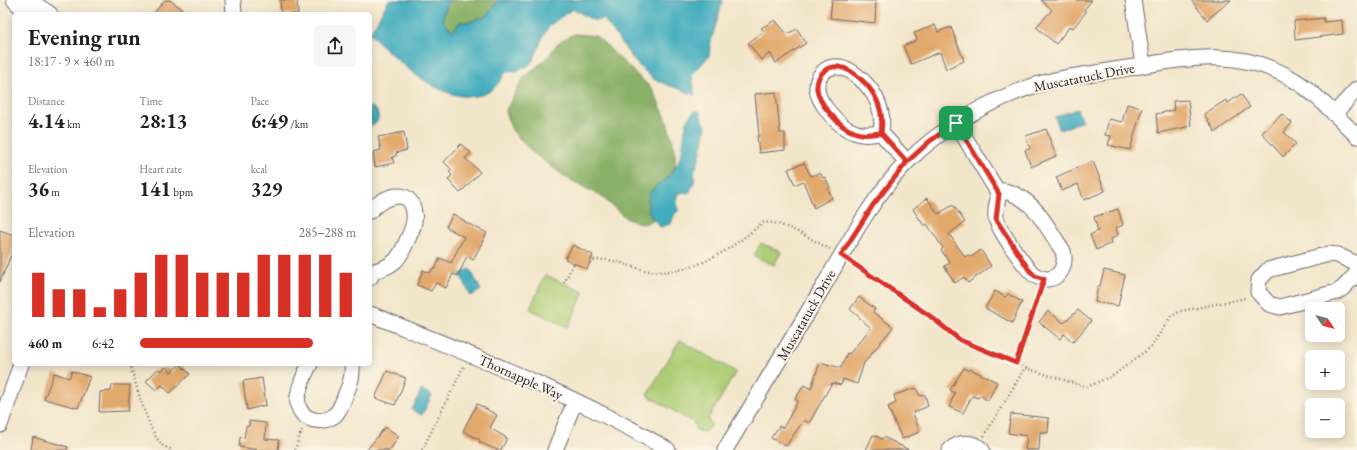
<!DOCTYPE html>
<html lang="en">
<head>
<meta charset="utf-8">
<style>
	:root { --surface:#fff; --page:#f6f6f6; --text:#202124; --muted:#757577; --accent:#d93025 }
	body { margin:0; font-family:"EB Garamond",serif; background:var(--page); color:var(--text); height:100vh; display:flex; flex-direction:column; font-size:15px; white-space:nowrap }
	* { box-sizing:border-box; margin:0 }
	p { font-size:13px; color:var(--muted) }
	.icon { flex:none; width:22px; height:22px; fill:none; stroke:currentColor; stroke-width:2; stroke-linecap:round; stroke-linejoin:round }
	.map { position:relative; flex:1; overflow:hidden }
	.sheet { position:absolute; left:12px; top:12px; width:360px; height:354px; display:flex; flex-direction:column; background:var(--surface); border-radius:6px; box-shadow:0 2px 10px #0003 }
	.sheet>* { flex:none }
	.needle { width:26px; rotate:125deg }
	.fabs { position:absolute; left:1305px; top:302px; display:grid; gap:8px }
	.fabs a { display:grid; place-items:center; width:40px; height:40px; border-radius:6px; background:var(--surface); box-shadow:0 2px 10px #0003; font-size:20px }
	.pin { position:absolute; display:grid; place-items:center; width:34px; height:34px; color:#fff; margin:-17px; border-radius:8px; box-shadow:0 2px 6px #0006 }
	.round { display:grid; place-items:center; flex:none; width:42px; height:42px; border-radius:6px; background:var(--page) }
	.head { display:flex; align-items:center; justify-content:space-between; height:68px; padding:0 16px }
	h1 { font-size:22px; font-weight:700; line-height:30px }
	.metrics { display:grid; grid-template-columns:repeat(3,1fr); gap:6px; height:68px; padding:4px 16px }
	.metrics div { display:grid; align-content:center }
	.metrics b { font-size:20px; font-weight:700 }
	.metrics small { font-size:11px; font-weight:400 }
	.metrics p { font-size:11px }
	.chart { height:112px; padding:8px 16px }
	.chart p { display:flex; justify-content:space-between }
	.chart svg { width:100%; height:72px; margin-top:4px; stroke:var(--accent); stroke-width:6 }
	ul { padding:0 16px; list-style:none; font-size:13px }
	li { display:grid; grid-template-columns:64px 48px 1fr; align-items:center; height:30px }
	li i { height:10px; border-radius:5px; background:var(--accent) }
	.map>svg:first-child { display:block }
</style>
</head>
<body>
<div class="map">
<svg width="1357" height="450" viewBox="0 0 1357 450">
	<rect width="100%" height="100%" fill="#fcf5e5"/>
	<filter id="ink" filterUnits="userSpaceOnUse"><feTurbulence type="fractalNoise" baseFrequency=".025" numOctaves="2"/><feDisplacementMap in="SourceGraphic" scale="8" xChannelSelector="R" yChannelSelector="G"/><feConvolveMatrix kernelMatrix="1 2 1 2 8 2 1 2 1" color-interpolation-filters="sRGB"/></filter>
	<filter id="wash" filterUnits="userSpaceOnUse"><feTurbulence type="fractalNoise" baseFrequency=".012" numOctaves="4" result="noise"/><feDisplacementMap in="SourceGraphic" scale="16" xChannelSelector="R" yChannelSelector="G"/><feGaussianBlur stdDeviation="0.9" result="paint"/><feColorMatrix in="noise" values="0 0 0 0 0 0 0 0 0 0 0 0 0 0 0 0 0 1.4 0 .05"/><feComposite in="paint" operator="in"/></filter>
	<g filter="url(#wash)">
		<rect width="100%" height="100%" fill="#f2e6ca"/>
		<path fill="#adce76" stroke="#687858" d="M761,243L781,252L774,265L754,256Z
			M545,275L584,292L568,327L530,309Z
			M680,340L736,372L708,419L712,425L704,432L696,430L694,423L647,395Z"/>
		<path fill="#8ab167" stroke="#566a51" d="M449,0H498L487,16L468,22H460L453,31L444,24L443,16Z
			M574,34L596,36L652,89L665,116L675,149V167L666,178L650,215L653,220L644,224L627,219L601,196L567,178L533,153L512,130L505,112L523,79L548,57L558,43Z"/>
		<path fill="#3facbd" stroke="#30677c" d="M389,0H449L443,16L444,23L453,31L460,22H468L487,16L498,0H723L711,41L709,56L692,75L695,95L655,80L636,63L604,19L595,21L573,9C565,14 554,21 548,28C534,47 541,71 506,72C502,77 498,85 493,89C454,117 395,60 370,33Z
			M370,106C377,109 380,114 377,122L370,126Z
			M1077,109L1082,121L1060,130L1055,117Z
			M696,110L700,112L702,121L706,125C705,135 699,164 694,171L695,179L689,194L684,192L677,194L678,211L674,215L671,224L660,227C653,218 646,213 648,200C650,187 658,185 667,178C672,173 678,164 680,157C687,140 680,122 696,110Z
			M470,269L481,290L471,296L460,274Z
			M421,390L432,395L422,415L412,410Z"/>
		<g id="blocks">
			<path fill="#e2a96d" d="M165,0H170L189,14H153Z
				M280,0H297L298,14H281Z
				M832,0L876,1L875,23L830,18Z
				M1041,0H1092L1084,10L1086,12L1073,28L1070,26L1056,44L1036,27L1052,10Z
				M1191,0H1231L1207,20Z
				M1324,18V22L1342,20L1343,34L1295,40L1294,21Z
				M775,20L787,34L797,29L806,43L776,63L770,53L761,60L748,43L764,31L761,28Z
				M935,25L938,32L951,27L964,61L946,69L940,52L911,64L903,46L917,40L914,33Z
				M776,92L780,133H785V150L759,153L757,136H759L755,94Z
				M1241,94L1250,107L1215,132L1204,114L1226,100L1228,103Z
				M1188,100L1191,126L1158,133L1156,114L1174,110L1173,101Z
				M1127,104L1142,108L1130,150L1108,145L1111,136L1105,135L1109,119L1122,122Z
				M1282,114L1292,123L1284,132L1296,144L1283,157L1262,133Z
				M1046,129L1056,156L1031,167L1025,150L1030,149L1026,136Z
				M404,132L407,150L396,153V156L392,157L394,163L375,167L373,152L381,150L378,137Z
				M461,144L471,153L465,158L480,172L460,193L448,180L452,175L449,172L452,170L444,162Z
				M1093,161L1105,191L1084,200L1078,184L1062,191L1056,177Z
				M804,163L811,176L820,173L823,178L825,177L830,187L828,189L832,198L814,208L803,181L795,185L788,169Z
				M927,198L938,214L953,205L965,222L949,234L965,257L968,255L971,257L981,250L991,266L968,283L964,277L955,283L944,266L950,263L941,250L943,248L927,224L924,226L913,209Z
				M1118,209L1123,225L1116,228L1118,235L1111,239L1112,243L1096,250L1090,235L1098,231L1094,217Z
				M453,214L465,221V222L487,233L473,260L467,256L458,276L453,274L446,288L436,283L431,291L417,285L423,270L430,273L433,268L435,269L440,258L451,263L464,237L446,227Z
				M0,230L14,235V248L0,282Z
				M573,245L593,255L587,269L565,259Z
				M1104,270L1125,275L1118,306L1095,302L1098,286H1100Z
				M995,291L1005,297L1008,294L1022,302L1012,323L985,308Z
				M859,297L875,309L873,312L893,327L864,363L857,384L843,379L841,385L832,383L809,423L804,420L786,446L771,438L779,426L783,428L798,401L795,399L804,385L811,389L820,362L841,368L847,353L849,354L871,328L850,309Z
				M1078,310L1091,321L1073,342L1064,334L1060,339L1039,322L1048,311L1064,323Z
				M180,364L190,374L170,393L162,385L156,390L146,381L158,369L161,371L166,367L171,372Z
				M964,368L969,371L970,369L997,382L988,401L980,395L978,398L972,396L963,413L949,407L955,393L950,390Z
				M72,371L90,377L78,408L44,399L54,373L69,378Z
				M387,371L406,378L395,405L375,398Z
				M262,378L266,405L247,410L243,381Z
				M112,385H130L128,411L99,412L100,392L111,391Z
				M916,388L920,396L925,395L928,406L913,413L920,432L902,439L888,407L896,403L894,395Z
				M477,404L497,415L490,428L507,438L501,450H497L479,442L480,440L463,431Z
				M1011,414L1049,418L1048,433L1040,432L1039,450H1025L1027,436L1008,433Z
				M249,421L266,423L265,439L279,440L278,450H259L239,447L240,437L244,438L246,426H249Z
				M385,427L399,436L390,450H367Z
				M873,435L882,439L884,437L909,450H866Z
				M33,437L68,447L67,450H31Z"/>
		</g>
	</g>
	<g filter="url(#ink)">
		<use href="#blocks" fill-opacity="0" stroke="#6b676d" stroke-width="1"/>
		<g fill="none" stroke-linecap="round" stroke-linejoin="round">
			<defs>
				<path id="minor" d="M14,0L28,14
					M29,0L50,14
					M233,0L234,14
					M1133,0L1143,65
					M1334,114L1357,89
					M956,123L999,194C997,202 995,210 996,218C998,229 1027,271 1036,276C1055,286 1068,269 1063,251C1047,228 1034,196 1003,191L999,194
					M881,133C871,134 863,136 854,132C840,128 818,103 817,89C816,76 826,65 839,67C848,68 859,77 865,83C879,98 884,114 881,133L907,162
					M370,211C382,197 411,185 414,213C416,223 410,234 406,243C403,249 400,257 395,261C389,267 380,269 373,272L370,278
					M1357,264L1337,255L1329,254L1268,270L1259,280L1258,292L1269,304L1280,307L1337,292L1343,288L1357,273
					M370,314C471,355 574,394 668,450
					M310,364C305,373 300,385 298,396C294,417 319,428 335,415C341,409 344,399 347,391C351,382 353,374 352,364
					M0,425L21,364
					M555,450L575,401
					M725,450C758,396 790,341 823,287C848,244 873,196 908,161C941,129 983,104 1027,88C1061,76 1098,73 1134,67C1191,57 1242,48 1294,80C1315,92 1339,119 1357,136
					M950,450C960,441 972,441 982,450"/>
			</defs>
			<use href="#minor" stroke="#6b676d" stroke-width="17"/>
			<path stroke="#6b676d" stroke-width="2.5" stroke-dasharray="1 3" stroke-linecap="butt" d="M590,262C607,255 628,266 644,270C688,279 731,250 762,223C781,219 813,241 830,249
				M852,262L930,316L960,340L1025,368
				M564,283L574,263
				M1016,363L1040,291
				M130,364C135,382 149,433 162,445C164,447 170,449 173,450
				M984,436L1025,368L1087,387L1114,375L1151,347L1171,316L1181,311L1246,298
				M295,450L302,429
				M422,450L464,366"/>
			<use href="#minor" stroke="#fff" stroke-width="15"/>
		</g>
	</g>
	<g fill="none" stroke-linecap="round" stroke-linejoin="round" filter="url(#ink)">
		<defs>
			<path id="route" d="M956,123L930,141L907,162L881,133C871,134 863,136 854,132C840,128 818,103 817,89C816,76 826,65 839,67C848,68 859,77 865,83C879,98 884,114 881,133L907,162L873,205L841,255L930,316L960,340L1016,363L1044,279L1035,276L1029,270L996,219L999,194L956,123"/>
		</defs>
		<use href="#route" stroke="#fff" stroke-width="8"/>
		<use href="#route" stroke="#d93025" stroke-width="5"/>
	</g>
	<g text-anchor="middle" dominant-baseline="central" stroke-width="4" stroke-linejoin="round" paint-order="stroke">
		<g font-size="14" fill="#22223b" stroke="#fcf5e5">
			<text transform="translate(1084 77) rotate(-11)">Muscatatuck Drive</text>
			<text transform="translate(806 315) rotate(-60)">Muscatatuck Drive</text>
			<text transform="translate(521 377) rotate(24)">Thornapple Way</text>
		</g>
	</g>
</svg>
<div class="fabs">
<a><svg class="needle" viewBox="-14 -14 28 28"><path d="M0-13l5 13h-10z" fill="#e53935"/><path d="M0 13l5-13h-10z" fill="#757577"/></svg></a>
<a>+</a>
<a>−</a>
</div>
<div class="pin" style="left:956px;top:123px;background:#1e9e55"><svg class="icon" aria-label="arrive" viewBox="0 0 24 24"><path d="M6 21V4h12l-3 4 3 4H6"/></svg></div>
<section class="sheet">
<div class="head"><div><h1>Evening run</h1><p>18:17 · 9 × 460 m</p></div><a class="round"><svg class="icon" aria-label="share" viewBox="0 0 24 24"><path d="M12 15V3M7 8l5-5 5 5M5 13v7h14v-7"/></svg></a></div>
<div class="metrics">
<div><p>Distance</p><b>4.14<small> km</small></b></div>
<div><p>Time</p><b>28:13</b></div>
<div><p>Pace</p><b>6:49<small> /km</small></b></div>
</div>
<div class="metrics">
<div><p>Elevation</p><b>36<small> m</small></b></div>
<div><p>Heart rate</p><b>141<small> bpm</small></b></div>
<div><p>kcal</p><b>329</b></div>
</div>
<div class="chart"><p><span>Elevation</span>285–288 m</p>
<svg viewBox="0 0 160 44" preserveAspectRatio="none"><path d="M5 44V17M15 44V27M25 44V27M35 44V38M45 44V27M55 44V17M65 44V6M75 44V6M85 44V17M95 44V17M105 44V17M115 44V6M125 44V6M135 44V6M145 44V6M155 44V17"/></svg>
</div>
<ul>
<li><b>460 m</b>6:42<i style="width:80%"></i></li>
</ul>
</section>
</div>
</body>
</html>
